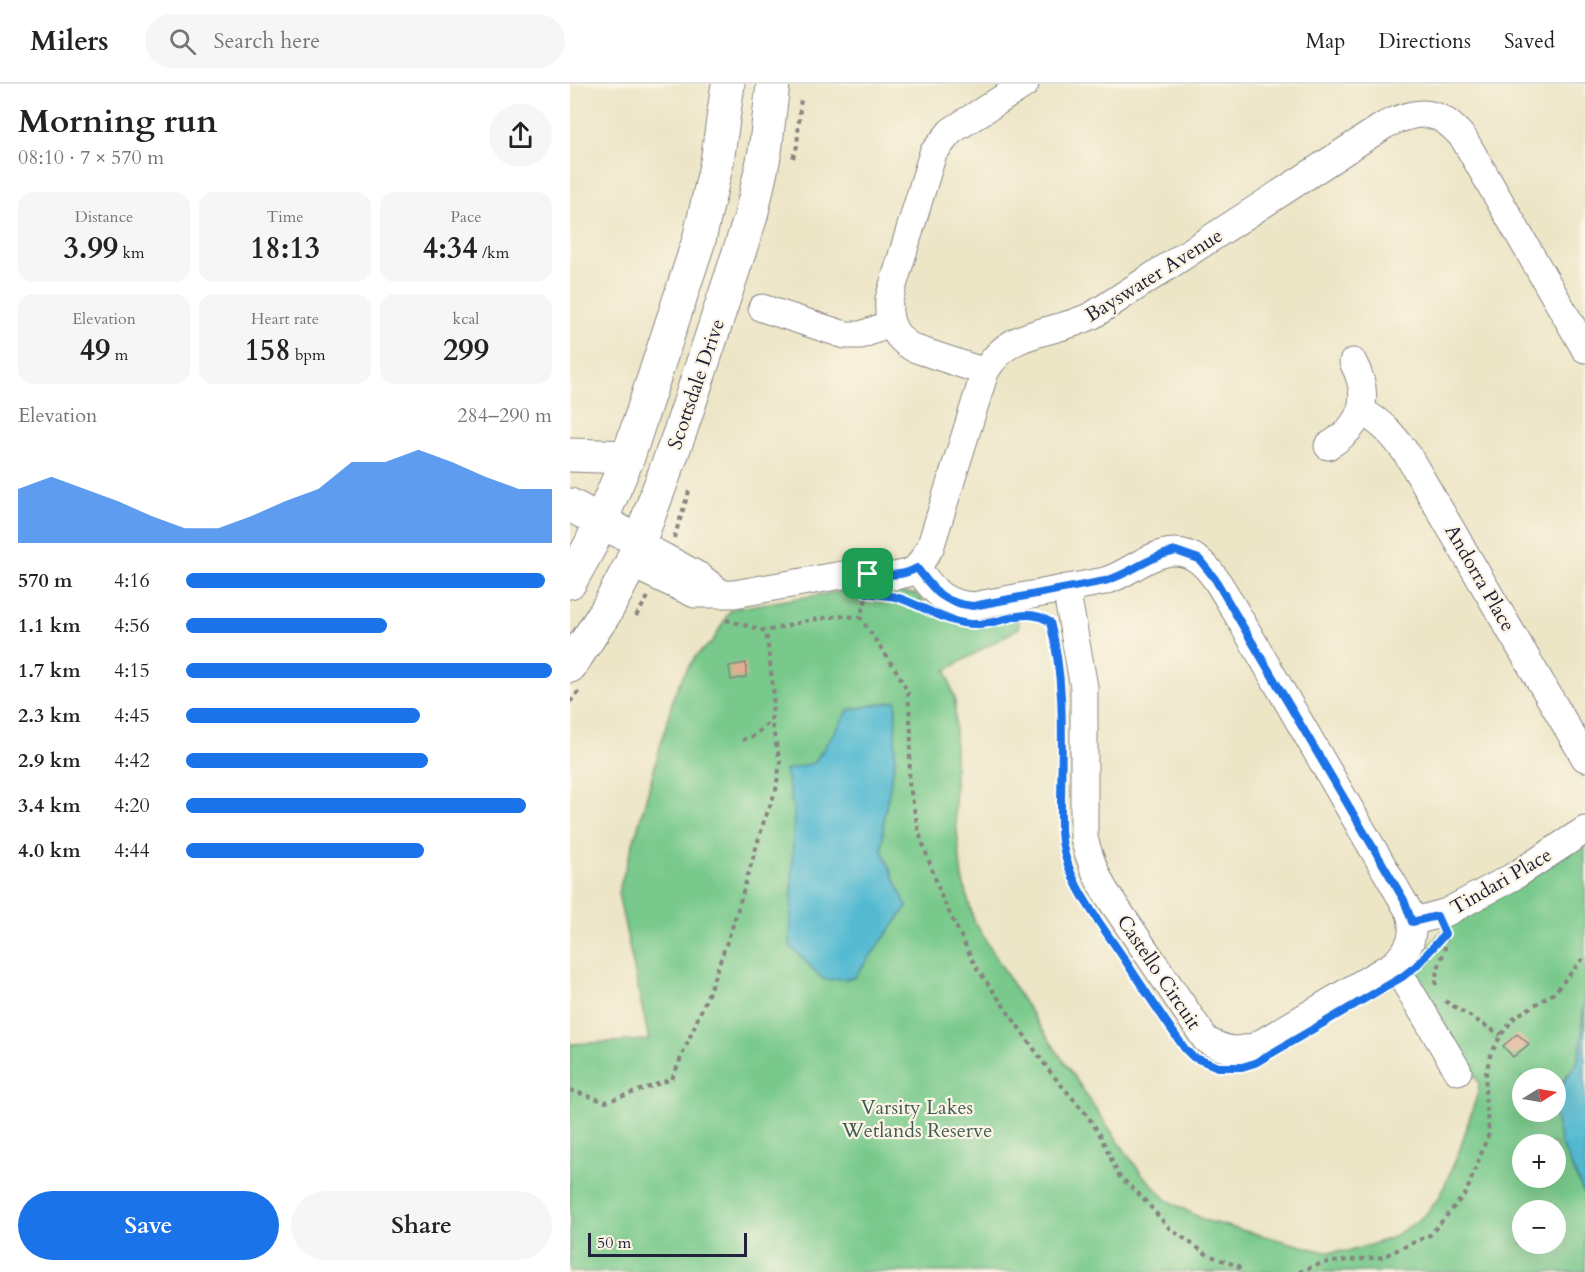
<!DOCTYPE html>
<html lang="en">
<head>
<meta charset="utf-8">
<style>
	:root { --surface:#fff; --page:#f6f6f6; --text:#222; --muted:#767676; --line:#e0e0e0; --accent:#1a73e8 }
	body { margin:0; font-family:Cardo,serif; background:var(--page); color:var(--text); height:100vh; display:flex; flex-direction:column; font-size:22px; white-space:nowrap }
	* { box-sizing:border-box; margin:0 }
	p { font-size:20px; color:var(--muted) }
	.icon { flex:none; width:33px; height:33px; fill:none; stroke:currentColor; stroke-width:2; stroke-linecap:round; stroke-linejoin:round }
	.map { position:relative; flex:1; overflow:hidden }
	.panel { display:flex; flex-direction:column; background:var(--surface); width:570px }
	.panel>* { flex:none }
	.needle { width:39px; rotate:79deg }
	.tools { position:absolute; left:942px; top:984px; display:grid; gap:12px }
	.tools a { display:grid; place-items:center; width:54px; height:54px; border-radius:50%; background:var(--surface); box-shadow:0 6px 24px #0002; font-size:30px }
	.scale { position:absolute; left:18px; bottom:15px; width:159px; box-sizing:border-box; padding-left:6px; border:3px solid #22223b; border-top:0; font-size:16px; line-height:21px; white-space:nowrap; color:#22223b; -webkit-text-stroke:4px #fcf5e5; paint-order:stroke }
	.pin { position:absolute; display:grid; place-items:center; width:51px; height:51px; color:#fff; margin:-26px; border-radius:12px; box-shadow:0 3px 9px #0006 }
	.round { display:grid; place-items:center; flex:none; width:63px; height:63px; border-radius:32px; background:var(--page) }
	.summary { display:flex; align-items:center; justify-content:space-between; height:102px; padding:0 18px }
	h1 { font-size:33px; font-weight:800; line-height:45px }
	.stats { display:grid; grid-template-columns:repeat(3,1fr); gap:9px; height:102px; padding:6px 18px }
	.stats div { display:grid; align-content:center; border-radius:15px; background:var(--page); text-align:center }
	.stats b { font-size:30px; font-weight:800 }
	.stats small { font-size:16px; font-weight:400 }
	.stats p { font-size:16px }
	.chart { height:168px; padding:12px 18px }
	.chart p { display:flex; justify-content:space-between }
	.chart svg { width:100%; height:108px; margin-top:6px; fill:var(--accent); opacity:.7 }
	.cta { display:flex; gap:12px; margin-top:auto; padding:12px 18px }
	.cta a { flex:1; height:69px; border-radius:36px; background:var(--accent); color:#fff; font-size:24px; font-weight:800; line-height:69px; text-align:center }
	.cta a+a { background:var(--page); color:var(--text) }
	ul { padding:0 18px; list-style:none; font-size:20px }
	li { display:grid; grid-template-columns:96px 72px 1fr; align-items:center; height:45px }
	li i { height:15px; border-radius:8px; background:var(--accent) }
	header { display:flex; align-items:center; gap:36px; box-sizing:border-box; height:84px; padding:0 30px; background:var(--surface); border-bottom:2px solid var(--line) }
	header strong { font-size:28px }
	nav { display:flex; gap:33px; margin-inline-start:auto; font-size:21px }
	.search { width:420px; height:54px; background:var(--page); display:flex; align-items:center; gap:15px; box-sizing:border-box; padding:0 21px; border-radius:33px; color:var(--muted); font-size:22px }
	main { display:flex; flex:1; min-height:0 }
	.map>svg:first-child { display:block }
</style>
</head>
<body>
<header>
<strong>Milers</strong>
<div class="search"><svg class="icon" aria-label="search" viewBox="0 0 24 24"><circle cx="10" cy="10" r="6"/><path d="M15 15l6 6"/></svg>Search here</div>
<nav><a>Map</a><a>Directions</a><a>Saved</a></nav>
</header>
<main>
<section class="panel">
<div class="summary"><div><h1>Morning run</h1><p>08:10 · 7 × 570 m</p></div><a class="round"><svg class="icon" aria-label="share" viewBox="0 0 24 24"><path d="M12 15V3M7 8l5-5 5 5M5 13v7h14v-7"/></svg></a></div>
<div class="stats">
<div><p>Distance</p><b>3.99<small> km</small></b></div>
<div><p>Time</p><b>18:13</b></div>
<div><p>Pace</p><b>4:34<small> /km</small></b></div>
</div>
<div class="stats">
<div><p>Elevation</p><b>49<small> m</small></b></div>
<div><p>Heart rate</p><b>158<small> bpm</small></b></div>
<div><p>kcal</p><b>299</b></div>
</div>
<div class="chart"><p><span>Elevation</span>284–290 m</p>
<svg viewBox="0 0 160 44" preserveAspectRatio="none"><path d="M0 44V22L10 17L20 22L30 27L40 33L50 38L60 38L70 33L80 27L90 22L100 11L110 11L120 6L130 11L140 17L150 22L160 22V44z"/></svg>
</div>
<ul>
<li><b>570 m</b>4:16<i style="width:98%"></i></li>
<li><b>1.1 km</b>4:56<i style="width:55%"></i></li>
<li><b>1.7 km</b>4:15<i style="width:100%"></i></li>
<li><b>2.3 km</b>4:45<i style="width:64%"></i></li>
<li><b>2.9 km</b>4:42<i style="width:66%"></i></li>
<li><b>3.4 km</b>4:20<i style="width:93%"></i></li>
<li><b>4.0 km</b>4:44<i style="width:65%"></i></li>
</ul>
<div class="cta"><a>Save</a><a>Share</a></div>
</section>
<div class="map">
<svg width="1015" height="1188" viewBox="0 0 1015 1188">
	<rect width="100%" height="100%" fill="#fcf5e5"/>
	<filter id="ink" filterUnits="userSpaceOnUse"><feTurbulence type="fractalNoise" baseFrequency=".0167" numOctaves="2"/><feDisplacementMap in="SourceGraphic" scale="12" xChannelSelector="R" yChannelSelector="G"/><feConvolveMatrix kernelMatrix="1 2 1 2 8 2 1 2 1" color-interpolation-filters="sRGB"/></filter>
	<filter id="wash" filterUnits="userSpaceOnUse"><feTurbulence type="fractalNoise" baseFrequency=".008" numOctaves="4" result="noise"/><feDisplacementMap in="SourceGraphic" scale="24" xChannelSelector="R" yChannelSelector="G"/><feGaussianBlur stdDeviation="1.35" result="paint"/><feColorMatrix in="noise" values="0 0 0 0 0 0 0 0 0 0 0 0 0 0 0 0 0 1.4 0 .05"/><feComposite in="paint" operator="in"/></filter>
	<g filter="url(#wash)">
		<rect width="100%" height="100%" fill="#ece5c6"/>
		<path fill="#78c98b" stroke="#4d7663" stroke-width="1.5" fill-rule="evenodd" d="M291,504L346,510C371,543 412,537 448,528L449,544L376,586L385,616V728L392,794L404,837L449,911L534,1037L570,1088L597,1116L634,1136L755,1168L780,1167L803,1160L821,1154L840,1142L856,1130L870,1112L889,1068L908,1008L909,999L842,883L868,851L882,840L1015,758V912L1012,939L1014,949L1007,979L995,994L986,1010V994H952V1028H984L991,1059L1015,1112V1188H0V960L79,956L48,809L73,726L105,608L114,590L125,573L142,558L161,525ZM952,1060H986V1094H952ZM952,1126H986V1160H952Z"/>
		<path fill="#53bad1" stroke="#3a6e86" stroke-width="1.5" d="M326,617L325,675L314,734L312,766L337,823L284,894L254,896L220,862L224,728L215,686L244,679L279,626Z
			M1015,912V1112L991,1059L984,1028L987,1007L1007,979L1011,964Z"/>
		<g id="blocks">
			<path fill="#e2ad91" d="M176,579V593L161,596L159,582Z
				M947,950L959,960L943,973L933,962Z"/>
		</g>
	</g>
	<g filter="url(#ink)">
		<use href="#blocks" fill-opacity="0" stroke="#878480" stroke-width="1.5"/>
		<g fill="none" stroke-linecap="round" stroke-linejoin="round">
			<defs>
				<path id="minor" d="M192,224L275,251H291L320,240
					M415,288L343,264C324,253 317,237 319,215L363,69L381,47L455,0
					M791,327C812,338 824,352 837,370L1015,674
					M758,362C793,341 802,314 783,278
					M70,460L129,492L148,507
					M61,480L125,510H164L272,491L325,492L338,489L347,484L360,464L415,288C440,243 482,252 523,231L815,41C849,25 869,24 894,55L1015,265
					M347,484C365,508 372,519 403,522L535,497C552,492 565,481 581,474C629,452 646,496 667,530L840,829C846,851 840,865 824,880L686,962C666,969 654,966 636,956L535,807C525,790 519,773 514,754V603L496,504
					M842,838L877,828L946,791L1015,746
					M824,880L888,987"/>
				<path id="major" d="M0,371L58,373
					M0,421L51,448
					M0,498L21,460L58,373L129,156L147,78L158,0
					M0,582L35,529L61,480L110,348L181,132L195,68L203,0"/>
			</defs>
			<use href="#minor" stroke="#878480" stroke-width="29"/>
			<use href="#major" stroke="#878480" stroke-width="35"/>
			<path stroke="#878480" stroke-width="4" stroke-dasharray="4.5 4.5" stroke-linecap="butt" d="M223,74L227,62L231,13
				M104,454L120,404
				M296,515L290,533L329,591L338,609L341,648L339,699L349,749L372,814L406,883L481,989L517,1031L529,1049L549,1092L571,1112L599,1144L638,1171L668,1182L671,1188
				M66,532L78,513
				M156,536L196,547L240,536L269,532L290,533
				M0,618L9,607
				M172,656L182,653L201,637
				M866,901C864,884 878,868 876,851
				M875,917L931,951
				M0,1006L36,1018L102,995L139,908L163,841L194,737L206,706L210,677L201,637L204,612L196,547
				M729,1188L752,1179L812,1173L860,1151L896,1109L919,1049L915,1012L916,989L920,972L931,951L945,933L984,909L1015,872"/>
			<use href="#minor" stroke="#fff" stroke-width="27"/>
			<use href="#major" stroke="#fff" stroke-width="33"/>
		</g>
	</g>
	<g fill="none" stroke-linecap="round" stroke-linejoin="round" filter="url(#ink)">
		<defs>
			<path id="route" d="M606,467L629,475L645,495L834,816L842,838L867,832L875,850L846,882L832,893L685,979L672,983H648L623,973L615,965C594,935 573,904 553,873C527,834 493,794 491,746C490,676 498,606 480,538C455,521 435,540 408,540C378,541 356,523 329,514C319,511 307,511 297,509L298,490C316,491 331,493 347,484C365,507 372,519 403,522L535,497C562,489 577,473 606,467Z"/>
		</defs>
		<use href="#route" stroke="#fff" stroke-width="12"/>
		<use href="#route" stroke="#1a73e8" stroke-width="8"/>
	</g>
	<g text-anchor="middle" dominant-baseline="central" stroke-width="4.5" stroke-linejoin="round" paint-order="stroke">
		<g font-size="20" fill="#22223b" stroke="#fcf5e5">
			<text transform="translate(584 191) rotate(-32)">Bayswater Avenue</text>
			<text transform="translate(126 300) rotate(-71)">Scottsdale Drive</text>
			<text transform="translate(910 494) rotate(60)">Andorra Place</text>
			<text transform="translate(931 797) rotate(-30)">Tindari Place</text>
			<text transform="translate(589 888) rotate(56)">Castello Circuit</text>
		</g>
		<g font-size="20" fill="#405c57" stroke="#fcf5e5">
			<text x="347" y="1023">Varsity Lakes<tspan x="347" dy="23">Wetlands Reserve</tspan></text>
		</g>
	</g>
</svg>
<div class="tools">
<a><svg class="needle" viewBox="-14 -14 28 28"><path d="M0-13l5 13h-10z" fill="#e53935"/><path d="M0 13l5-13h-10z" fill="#767676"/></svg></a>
<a>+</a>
<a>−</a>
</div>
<div class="scale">50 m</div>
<div class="pin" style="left:298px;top:490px;background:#1e9e55"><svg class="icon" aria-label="arrive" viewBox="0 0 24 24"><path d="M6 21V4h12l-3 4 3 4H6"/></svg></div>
</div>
</main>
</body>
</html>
